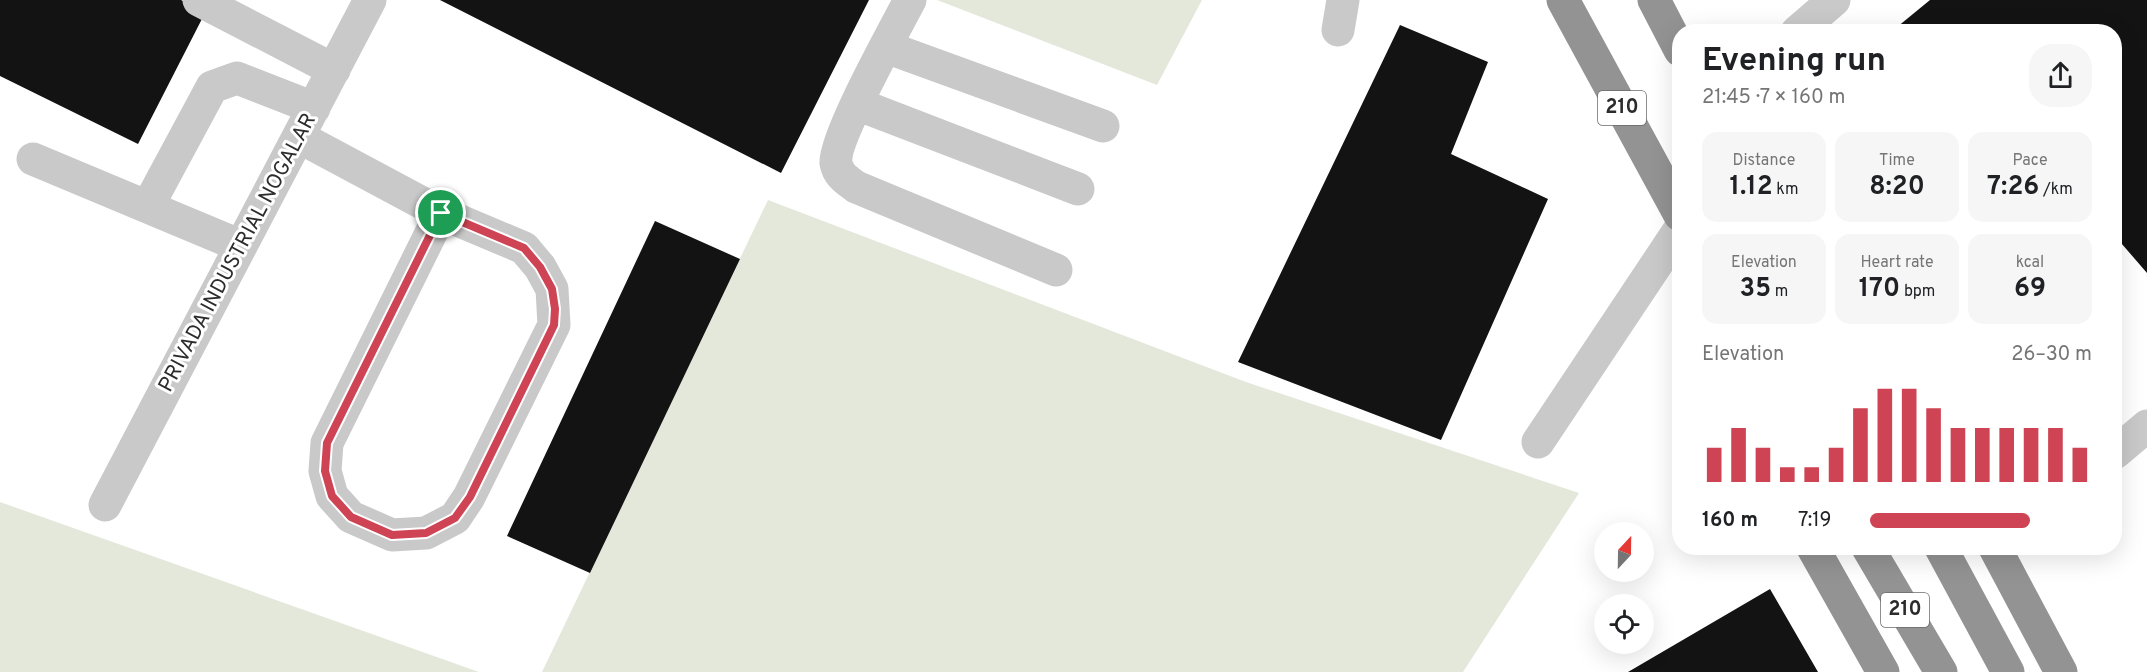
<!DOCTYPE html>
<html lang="en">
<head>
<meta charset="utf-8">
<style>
	:root { --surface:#fff; --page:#f6f6f6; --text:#202124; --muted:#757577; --accent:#ce4454 }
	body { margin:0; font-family:Overpass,sans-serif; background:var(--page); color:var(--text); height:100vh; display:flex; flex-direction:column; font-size:22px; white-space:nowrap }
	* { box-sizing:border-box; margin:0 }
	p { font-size:20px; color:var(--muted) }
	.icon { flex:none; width:33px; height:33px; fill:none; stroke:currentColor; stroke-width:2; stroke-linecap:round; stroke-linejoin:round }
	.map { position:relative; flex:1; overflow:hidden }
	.panel { position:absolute; left:1672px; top:24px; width:450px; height:531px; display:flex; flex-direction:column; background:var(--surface); border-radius:24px; box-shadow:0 6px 24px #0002 }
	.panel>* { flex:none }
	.needle { width:39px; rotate:22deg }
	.controls { position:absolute; left:1594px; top:522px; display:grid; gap:12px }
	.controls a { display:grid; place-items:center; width:60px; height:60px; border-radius:50%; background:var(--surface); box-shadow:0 6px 24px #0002; font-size:30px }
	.pin { position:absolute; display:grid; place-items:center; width:51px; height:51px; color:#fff; margin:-26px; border:3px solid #fff; border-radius:50%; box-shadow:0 2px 6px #0007 }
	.round { display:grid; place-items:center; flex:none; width:63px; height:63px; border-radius:24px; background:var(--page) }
	.head { display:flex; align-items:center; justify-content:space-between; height:102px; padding:0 30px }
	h1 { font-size:33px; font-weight:700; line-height:45px }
	.stats { display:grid; grid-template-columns:repeat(3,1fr); gap:9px; height:102px; padding:6px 30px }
	.stats div { display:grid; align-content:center; border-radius:15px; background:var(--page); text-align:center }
	.stats b { font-size:26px; font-weight:700 }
	.stats small { font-size:16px; font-weight:400 }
	.stats p { font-size:16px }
	.chart { height:168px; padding:12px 30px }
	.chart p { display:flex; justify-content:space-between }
	.chart svg { width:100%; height:108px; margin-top:6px; stroke:var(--accent); stroke-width:6 }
	ul { padding:0 30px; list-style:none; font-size:20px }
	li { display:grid; grid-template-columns:96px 72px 1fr; align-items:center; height:45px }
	li i { height:15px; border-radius:8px; background:var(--accent) }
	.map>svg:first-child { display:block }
</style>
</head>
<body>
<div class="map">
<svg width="2147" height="672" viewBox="0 0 2147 672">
	<rect width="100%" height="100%" fill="#fff"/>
	<path fill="#e3e8db" d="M937,0H1202L1157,85Z
		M768,200L1246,382L1579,493L1463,672H542Z
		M0,502L479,672H0Z"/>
	<path fill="#131313" d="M0,0H181L205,13L138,144L0,76Z
		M440,0H869L781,173Z
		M1930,0H2147V273L2115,236V32H1891Z
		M1400,25L1488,62L1451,154L1548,199L1441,440L1238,362Z
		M655,221L740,259L590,573L507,536Z
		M1770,589L1818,672H1628Z"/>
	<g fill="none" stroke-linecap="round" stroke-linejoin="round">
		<path stroke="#c9c9c9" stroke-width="33" d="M199,0L334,70
			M910,0C896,27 833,140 836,163C838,175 847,180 856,187L1056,270
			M1338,30L1343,0
			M1797,32L1834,0
			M886,47L1103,126
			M857,104L1078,189
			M299,137L441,213L524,248L540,267L552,289L554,325L469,497L455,518L426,533L392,535L351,517L332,496L325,471L327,443L441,213
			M33,159L241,246
			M148,206L212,87L237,78L314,108
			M1538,442L1680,229
			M2115,453L2147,426
			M105,505L370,0"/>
		<path stroke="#939393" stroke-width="33" d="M1563,0L1680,215
			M1654,0L1680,50
			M1813,548L1883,672
			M1868,548L1941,672
			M1941,548L2008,672
			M1995,548L2061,672"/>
	</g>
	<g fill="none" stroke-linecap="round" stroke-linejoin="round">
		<defs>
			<path id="route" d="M441,213L524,248L540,267L552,289L555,309L554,325L470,497L455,518L426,533L392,535L351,517L332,496L325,471L327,443Z"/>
		</defs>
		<use href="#route" stroke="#fff" stroke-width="12"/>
		<use href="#route" stroke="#ce4454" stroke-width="8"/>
	</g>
	<g text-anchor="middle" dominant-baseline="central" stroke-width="6" stroke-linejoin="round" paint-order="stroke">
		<g fill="#fff" stroke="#6b6b6b" stroke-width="1.5">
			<rect x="1598" y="91" width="48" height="34" rx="4.5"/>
			<rect x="1881" y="593" width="48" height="34" rx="4.5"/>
		</g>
		<g font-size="20" font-weight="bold" fill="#2c2c2c">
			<text x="1622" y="108">210</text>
			<text x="1905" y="610">210</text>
		</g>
		<g font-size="21" fill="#2c2c2c" stroke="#fff">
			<text transform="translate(238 253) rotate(-62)">PRIVADA INDUSTRIAL NOGALAR</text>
		</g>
	</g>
</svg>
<div class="controls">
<a><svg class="needle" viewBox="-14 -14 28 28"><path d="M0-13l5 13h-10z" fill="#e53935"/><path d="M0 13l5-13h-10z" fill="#757577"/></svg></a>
<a><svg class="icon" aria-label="locate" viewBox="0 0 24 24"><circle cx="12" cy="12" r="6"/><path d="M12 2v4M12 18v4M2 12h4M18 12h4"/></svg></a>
</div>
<div class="pin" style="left:441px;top:213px;background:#1e9e55"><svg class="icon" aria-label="arrive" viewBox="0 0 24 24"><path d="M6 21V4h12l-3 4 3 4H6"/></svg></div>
<section class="panel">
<div class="head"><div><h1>Evening run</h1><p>21:45 · 7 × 160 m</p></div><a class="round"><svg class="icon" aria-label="share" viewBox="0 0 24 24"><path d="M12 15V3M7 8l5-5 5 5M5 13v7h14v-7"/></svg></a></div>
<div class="stats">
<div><p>Distance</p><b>1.12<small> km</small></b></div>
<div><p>Time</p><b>8:20</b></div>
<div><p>Pace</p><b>7:26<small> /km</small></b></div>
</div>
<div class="stats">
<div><p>Elevation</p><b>35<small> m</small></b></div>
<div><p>Heart rate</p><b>170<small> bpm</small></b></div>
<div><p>kcal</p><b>69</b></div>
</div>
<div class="chart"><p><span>Elevation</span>26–30 m</p>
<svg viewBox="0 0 160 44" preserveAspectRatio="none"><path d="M5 44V30M15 44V22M25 44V30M35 44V38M45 44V38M55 44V30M65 44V14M75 44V6M85 44V6M95 44V14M105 44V22M115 44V22M125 44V22M135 44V22M145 44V22M155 44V30"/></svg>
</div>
<ul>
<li><b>160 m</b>7:19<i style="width:72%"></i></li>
</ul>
</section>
</div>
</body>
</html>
